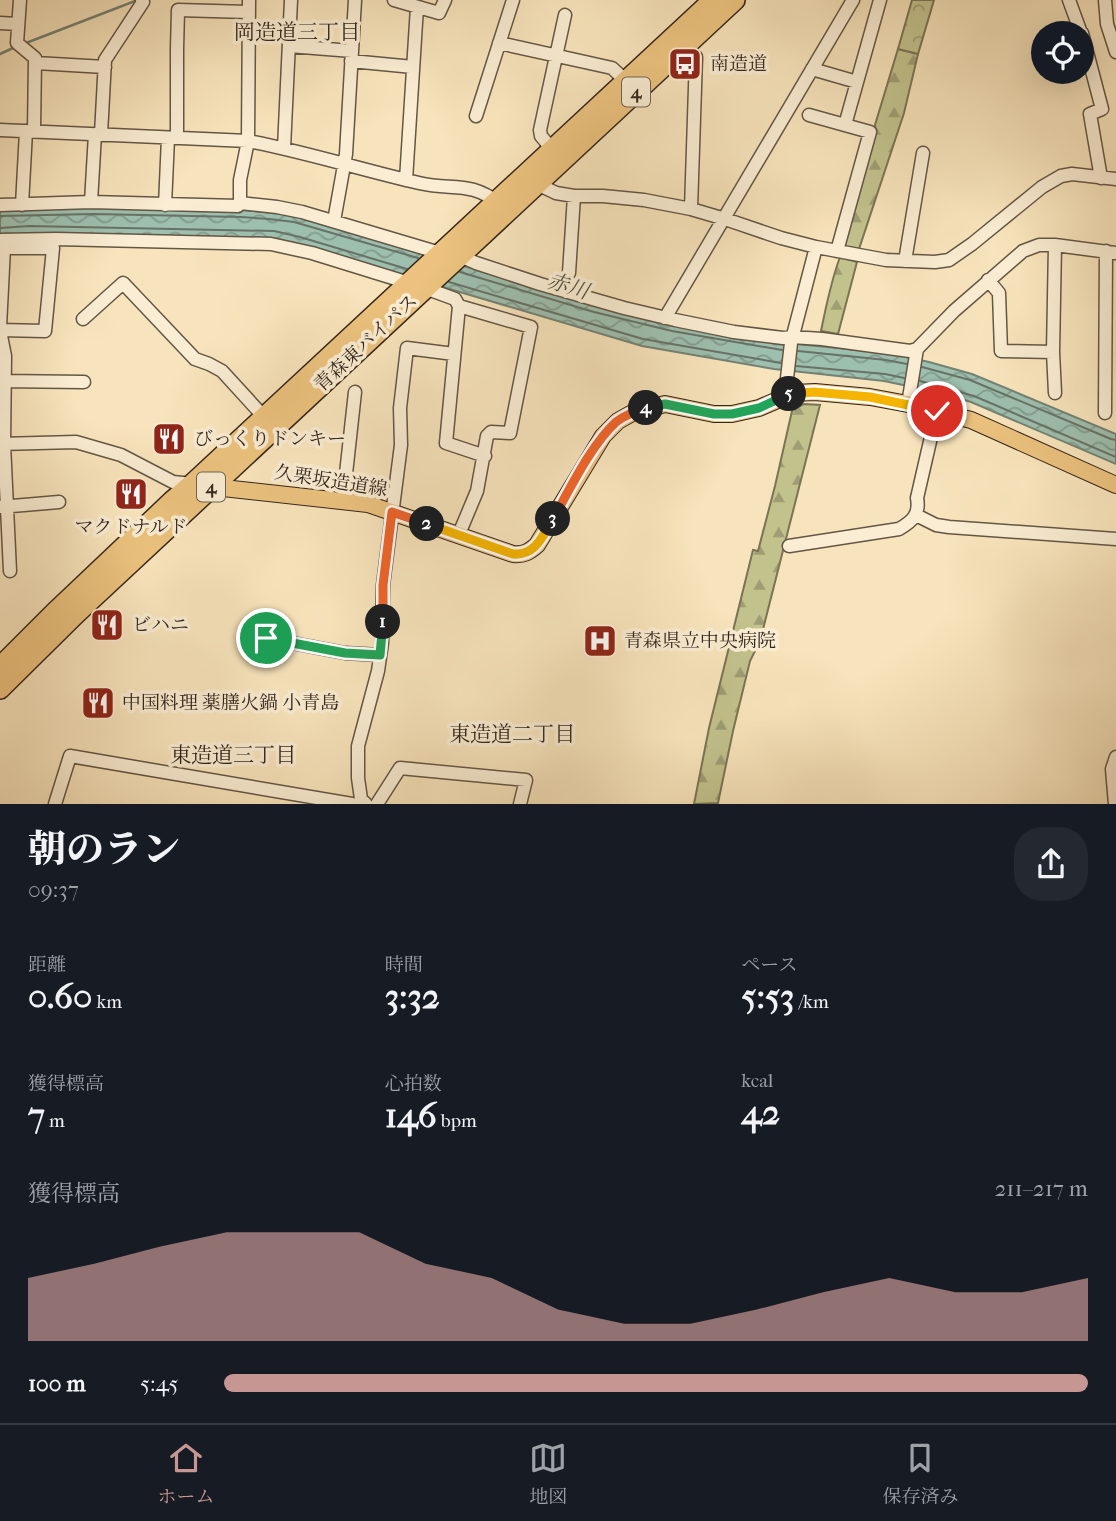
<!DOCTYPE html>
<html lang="ja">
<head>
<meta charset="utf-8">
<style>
	:root { --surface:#171b24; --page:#242831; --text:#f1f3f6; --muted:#9ea1a6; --line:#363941; --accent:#c59692 }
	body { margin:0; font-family:"IM FELL French Canon","Noto Serif JP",serif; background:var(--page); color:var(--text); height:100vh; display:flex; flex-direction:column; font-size:26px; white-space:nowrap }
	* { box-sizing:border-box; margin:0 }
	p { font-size:23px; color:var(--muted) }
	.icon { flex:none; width:38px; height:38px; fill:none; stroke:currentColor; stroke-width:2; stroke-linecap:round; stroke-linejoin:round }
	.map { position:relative; height:804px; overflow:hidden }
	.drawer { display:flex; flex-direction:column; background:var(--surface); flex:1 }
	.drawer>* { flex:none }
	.buttons { position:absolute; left:1031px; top:21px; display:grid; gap:14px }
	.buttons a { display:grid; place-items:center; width:63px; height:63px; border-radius:50%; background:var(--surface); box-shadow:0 7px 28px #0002; font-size:35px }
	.pin { position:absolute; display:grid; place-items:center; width:60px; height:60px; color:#fff; margin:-30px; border:4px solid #fff; border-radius:50%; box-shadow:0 2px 7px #0007 }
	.km { position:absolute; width:35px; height:35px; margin:-18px; border-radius:50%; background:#222; color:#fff; font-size:19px; line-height:35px; text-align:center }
	.round { display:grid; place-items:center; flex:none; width:74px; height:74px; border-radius:28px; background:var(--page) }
	.headline { display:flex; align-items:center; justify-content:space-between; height:119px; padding:0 28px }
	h1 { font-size:38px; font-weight:800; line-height:52px }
	.metrics { display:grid; grid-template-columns:repeat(3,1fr); gap:10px; height:119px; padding:7px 28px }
	.metrics div { display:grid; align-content:center }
	.metrics b { font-size:35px; font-weight:800 }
	.metrics small { font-size:19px; font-weight:400 }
	.metrics p { font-size:19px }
	.chart { height:196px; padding:14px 28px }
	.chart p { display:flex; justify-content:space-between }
	.chart svg { width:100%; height:126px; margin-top:7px; fill:var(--accent); opacity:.7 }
	ul { padding:0 28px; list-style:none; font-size:23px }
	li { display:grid; grid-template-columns:112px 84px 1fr; align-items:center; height:52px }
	li i { height:18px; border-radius:9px; background:var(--accent) }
	.tabs { display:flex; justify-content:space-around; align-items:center; height:98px; border-top:2px solid var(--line); background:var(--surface); font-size:19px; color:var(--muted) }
	.tabs a { display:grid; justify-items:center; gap:4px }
	.tabs .active { color:var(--accent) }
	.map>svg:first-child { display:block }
</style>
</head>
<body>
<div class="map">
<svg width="1116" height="804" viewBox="0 0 1116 804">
	<defs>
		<pattern id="forest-firs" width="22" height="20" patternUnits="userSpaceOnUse" patternTransform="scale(1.75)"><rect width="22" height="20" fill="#c2c28d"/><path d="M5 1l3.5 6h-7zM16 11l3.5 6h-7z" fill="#9e9d73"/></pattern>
		<pattern id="park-crowns" width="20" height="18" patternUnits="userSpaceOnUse" patternTransform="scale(1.75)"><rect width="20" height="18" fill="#c2c28d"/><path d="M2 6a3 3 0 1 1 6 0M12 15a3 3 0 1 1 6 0" fill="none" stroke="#9e9d73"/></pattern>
		<pattern id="water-waves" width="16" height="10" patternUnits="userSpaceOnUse" patternTransform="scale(1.75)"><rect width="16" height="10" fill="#9dbfae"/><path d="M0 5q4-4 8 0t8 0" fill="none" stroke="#819b8d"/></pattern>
	</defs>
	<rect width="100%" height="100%" fill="#f8e4bc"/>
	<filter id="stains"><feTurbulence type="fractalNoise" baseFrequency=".00286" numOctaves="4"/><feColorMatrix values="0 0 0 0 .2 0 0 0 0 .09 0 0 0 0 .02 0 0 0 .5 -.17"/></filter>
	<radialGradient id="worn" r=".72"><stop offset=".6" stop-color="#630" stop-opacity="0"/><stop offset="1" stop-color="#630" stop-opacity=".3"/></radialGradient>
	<path fill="url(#forest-firs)" stroke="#7a7455" stroke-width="2" d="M898,49L918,54L904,113L859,249L843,246L874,136L875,125Z
		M840,257L857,262L838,334L821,331C826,306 831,281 840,257Z
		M804,404L820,405L760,641L750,661L733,731L718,803L694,804L709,728L753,550L758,551L775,486L792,411Z"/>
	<path fill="url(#park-crowns)" stroke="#7a7455" stroke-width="2" d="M912,0H934L918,54L898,49Z"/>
	<path fill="url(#water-waves)" stroke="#738274" stroke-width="2" d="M94,207L242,210L295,215L477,270L786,343L888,353L929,362L972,374L1116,434V464L971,402L946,394L884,381L774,369L642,346L298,244L273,238L29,233L0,235V209Z"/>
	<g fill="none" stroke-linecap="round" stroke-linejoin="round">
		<path stroke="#687266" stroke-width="2" d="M0,216L94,214L241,217L269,219L294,222L418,258
			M0,228L29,226L274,231L300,237L407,269
			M460,272L594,312L672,331L782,350
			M449,282L643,339L781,363
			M798,351L886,360L907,364
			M796,366L885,374L904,378
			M922,367L970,380L1111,439L1116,440
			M920,381L974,396L1116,457"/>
		<path stroke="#738274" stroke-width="2.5" d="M26,43L135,1
			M0,54L13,48"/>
		<defs>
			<path id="minor" d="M20,0L17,43L35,58L34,131
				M394,0L439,13L445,0
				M1069,0L1081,33
				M1105,0L1107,24L1116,52
				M0,23L18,24
				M1082,33L1102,109L1090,114L1101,178
				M499,43L612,68L626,81
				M289,46L352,51
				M351,61L413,67
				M36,63L105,67
				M812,69L857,82
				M809,115L870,132L837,251
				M476,116L513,0
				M845,125L880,0
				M0,130L248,141C306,152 362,170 419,183C453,191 469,180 500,204
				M101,134L105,60L143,2L142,0
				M177,138V49L178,10L248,12
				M284,148L291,0
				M552,149L541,136L540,130L565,15
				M406,180L417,7
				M533,182L556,193L574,196H603L644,200L691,209L725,219L781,238L816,247L886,260L935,262L949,260L972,244L1042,187L1061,176L1072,174L1116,179
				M91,202L95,134
				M240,203V180L248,141L249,0
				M0,205L91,202L238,206L240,203L277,207L302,212L440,253
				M22,205L26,131
				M165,205L168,138
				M691,209L696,57
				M334,221L346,154L355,0
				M0,240L56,239L271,244L312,253L409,283
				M460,256L476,263L540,284L624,308L675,320L734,332L783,338L792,337L822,339L910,351L917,349L954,311L1023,251L1039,245H1055L1116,253
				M905,261L923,153
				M569,273L574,196
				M988,280L999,293L1001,351L1053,352
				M425,288L455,299L459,306L531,327L510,433L491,432L487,436L477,491L459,534
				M459,306L446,443L485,456
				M665,318L853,0
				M83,319L123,283L195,359L209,364L222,371L264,417
				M0,327L4,248H53L45,331L0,330
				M0,331L5,356L4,444L10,571
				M0,381L84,382
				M1055,393L1053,352L1055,245
				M785,396L791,343L816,247
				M908,404L917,349
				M1105,413L1106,251
				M0,444L76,442L121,455L173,482L192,484
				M343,501L355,392
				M0,507L59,502
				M916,515L936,525L949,527L1116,539
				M789,546L899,529C913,521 920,514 917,498L937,411
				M266,638L345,653L380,655
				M55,804L70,756L352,804
				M366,804L361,799L358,778V746L378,671L382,643L383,585L401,445L400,408L407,348L454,354
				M377,804L400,768L526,780L520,804
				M1115,804L1112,769L1116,757"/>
			<path id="major" d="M205,486L368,504L513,554C524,555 529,552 537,545L603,436L618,421L634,412L665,404L714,414H732L759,408L794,393L815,392L870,397L908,404L971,420L1116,485"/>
			<path id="highway" d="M0,667L54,613L172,501L192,484L713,0
				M0,689L77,613L735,0"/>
		</defs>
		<use href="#minor" stroke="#645645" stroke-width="15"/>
		<use href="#major" stroke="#33261d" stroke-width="18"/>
		<use href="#highway" stroke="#33261d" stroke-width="22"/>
		<use href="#minor" stroke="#faedd3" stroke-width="12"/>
		<use href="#major" stroke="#ecc27e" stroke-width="16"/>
		<use href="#highway" stroke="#ecc27e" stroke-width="19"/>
	</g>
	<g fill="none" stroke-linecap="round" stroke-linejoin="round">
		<defs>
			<path id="split-1" d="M266,638L345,653L380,655L383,622"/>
			<path id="split-2" d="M383,622V585L392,512L427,524"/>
			<path id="split-3" d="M427,524L513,554C536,556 543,535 553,519"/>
			<path id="split-4" d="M553,519C570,489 591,445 616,422C625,415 636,411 646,408"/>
			<path id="split-5" d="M646,408L665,404L714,414H732L759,408L789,394"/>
			<path id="split-6" d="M789,394L814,392L870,397L937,411"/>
		</defs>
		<use href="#split-1" stroke="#fff" stroke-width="14"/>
		<use href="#split-2" stroke="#fff" stroke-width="14"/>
		<use href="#split-3" stroke="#fff" stroke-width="14"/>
		<use href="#split-4" stroke="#fff" stroke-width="14"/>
		<use href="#split-5" stroke="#fff" stroke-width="14"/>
		<use href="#split-6" stroke="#fff" stroke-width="14"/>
		<use href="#split-1" stroke="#22a559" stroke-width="9"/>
		<use href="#split-2" stroke="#f0652b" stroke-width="9"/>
		<use href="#split-3" stroke="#f5b400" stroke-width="9"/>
		<use href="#split-4" stroke="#f0652b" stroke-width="9"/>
		<use href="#split-5" stroke="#22a559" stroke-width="9"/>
		<use href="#split-6" stroke="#f5b400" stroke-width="9"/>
	</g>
	<defs>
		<symbol id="bus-square" viewBox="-11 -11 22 22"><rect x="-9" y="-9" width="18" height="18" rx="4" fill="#8f2418" stroke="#faedd3"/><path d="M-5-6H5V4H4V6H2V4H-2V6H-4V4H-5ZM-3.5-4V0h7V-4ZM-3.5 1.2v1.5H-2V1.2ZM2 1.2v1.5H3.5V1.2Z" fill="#fff"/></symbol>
		<symbol id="restaurant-square" viewBox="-11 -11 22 22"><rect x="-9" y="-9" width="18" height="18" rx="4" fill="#8f2418" stroke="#faedd3"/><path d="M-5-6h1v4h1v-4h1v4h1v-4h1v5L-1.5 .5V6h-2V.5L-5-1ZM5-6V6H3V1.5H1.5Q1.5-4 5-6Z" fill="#fff"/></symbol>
		<symbol id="hospital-square" viewBox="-11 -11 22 22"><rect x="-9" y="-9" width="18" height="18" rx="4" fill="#8f2418" stroke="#faedd3"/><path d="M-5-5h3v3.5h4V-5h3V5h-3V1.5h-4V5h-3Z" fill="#fff"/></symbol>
	</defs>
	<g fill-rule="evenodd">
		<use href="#bus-square" x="666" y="45" width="38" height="38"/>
		<use href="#restaurant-square" x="150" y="420" width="38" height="38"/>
		<use href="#restaurant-square" x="112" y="475" width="38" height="38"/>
		<use href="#restaurant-square" x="88" y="606" width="38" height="38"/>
		<use href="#hospital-square" x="581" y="622" width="38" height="38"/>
		<use href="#restaurant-square" x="79" y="684" width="38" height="38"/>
	</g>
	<g text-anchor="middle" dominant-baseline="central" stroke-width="7" stroke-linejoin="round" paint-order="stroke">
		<g fill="#faedd3" stroke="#6f6254" stroke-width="2">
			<rect x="622" y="77.5" width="28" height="29" rx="5"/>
			<rect x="197" y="472.5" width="28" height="29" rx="5"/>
		</g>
		<g font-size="18" font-weight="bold" fill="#33261d">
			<text x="636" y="92">4</text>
			<text x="211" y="487">4</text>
		</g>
		<g font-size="19" fill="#33261d" stroke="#faedd3" text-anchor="start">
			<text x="710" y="64">南造道</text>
			<text x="194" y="439">びっくりドンキー</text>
			<text x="131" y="527" text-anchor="middle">マクドナルド</text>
			<text x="132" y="625">ビハニ</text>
			<text x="624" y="641">青森県立中央病院</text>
			<text x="122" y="703">中国料理 薬膳火鍋 小青島</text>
		</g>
		<g font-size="19" fill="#33261d" stroke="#faedd3">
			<text transform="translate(366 343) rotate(-43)">青森東バイパス</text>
			<text transform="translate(331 481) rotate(9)">久栗坂造道線</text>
		</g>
		<g font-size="21" fill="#33261d" stroke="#faedd3">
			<text x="297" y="32">岡造道三丁目</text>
			<text x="512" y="734">東造道二丁目</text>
			<text x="233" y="755">東造道三丁目</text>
		</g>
		<g font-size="21" font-style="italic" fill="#535448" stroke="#faedd3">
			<text transform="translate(568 286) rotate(17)">赤川</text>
		</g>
	</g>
	<rect width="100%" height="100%" filter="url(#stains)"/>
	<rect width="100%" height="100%" fill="url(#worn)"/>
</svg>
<div class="buttons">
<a><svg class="icon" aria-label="locate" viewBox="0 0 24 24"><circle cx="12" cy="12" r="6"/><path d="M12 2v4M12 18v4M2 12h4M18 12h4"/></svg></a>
</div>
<div class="pin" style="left:266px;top:638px;background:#1e9e55"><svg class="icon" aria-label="arrive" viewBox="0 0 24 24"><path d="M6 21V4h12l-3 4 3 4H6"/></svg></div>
<div class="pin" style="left:937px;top:411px;background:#d93025"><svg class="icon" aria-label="check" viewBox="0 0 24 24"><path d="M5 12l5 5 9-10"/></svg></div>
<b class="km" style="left:383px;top:622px">1</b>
<b class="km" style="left:427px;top:524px">2</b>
<b class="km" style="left:553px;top:519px">3</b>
<b class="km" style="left:646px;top:408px">4</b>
<b class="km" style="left:789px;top:394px">5</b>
</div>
<section class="drawer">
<div class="headline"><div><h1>朝のラン</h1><p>09:37</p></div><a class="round"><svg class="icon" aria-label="share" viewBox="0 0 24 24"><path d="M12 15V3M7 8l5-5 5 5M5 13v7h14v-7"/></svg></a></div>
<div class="metrics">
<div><p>距離</p><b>0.60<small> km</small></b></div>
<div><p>時間</p><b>3:32</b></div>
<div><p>ペース</p><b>5:53<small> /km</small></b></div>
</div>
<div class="metrics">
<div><p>獲得標高</p><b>7<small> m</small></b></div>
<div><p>心拍数</p><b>146<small> bpm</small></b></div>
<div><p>kcal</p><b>42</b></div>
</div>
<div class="chart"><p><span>獲得標高</span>211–217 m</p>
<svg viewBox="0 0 160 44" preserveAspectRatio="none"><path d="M0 44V22L10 17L20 11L30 6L40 6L50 6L60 17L70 22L80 33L90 38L100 38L110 33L120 27L130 22L140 27L150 27L160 22V44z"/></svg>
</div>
<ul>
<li><b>100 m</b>5:45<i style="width:100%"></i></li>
</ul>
</section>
<nav class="tabs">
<a class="active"><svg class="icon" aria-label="home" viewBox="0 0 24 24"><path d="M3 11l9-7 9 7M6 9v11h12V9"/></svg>ホーム</a>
<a><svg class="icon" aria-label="map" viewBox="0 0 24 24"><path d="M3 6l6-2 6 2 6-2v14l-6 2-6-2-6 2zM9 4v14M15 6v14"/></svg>地図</a>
<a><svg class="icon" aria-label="saved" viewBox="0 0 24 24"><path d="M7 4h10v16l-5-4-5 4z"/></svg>保存済み</a>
</nav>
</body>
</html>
